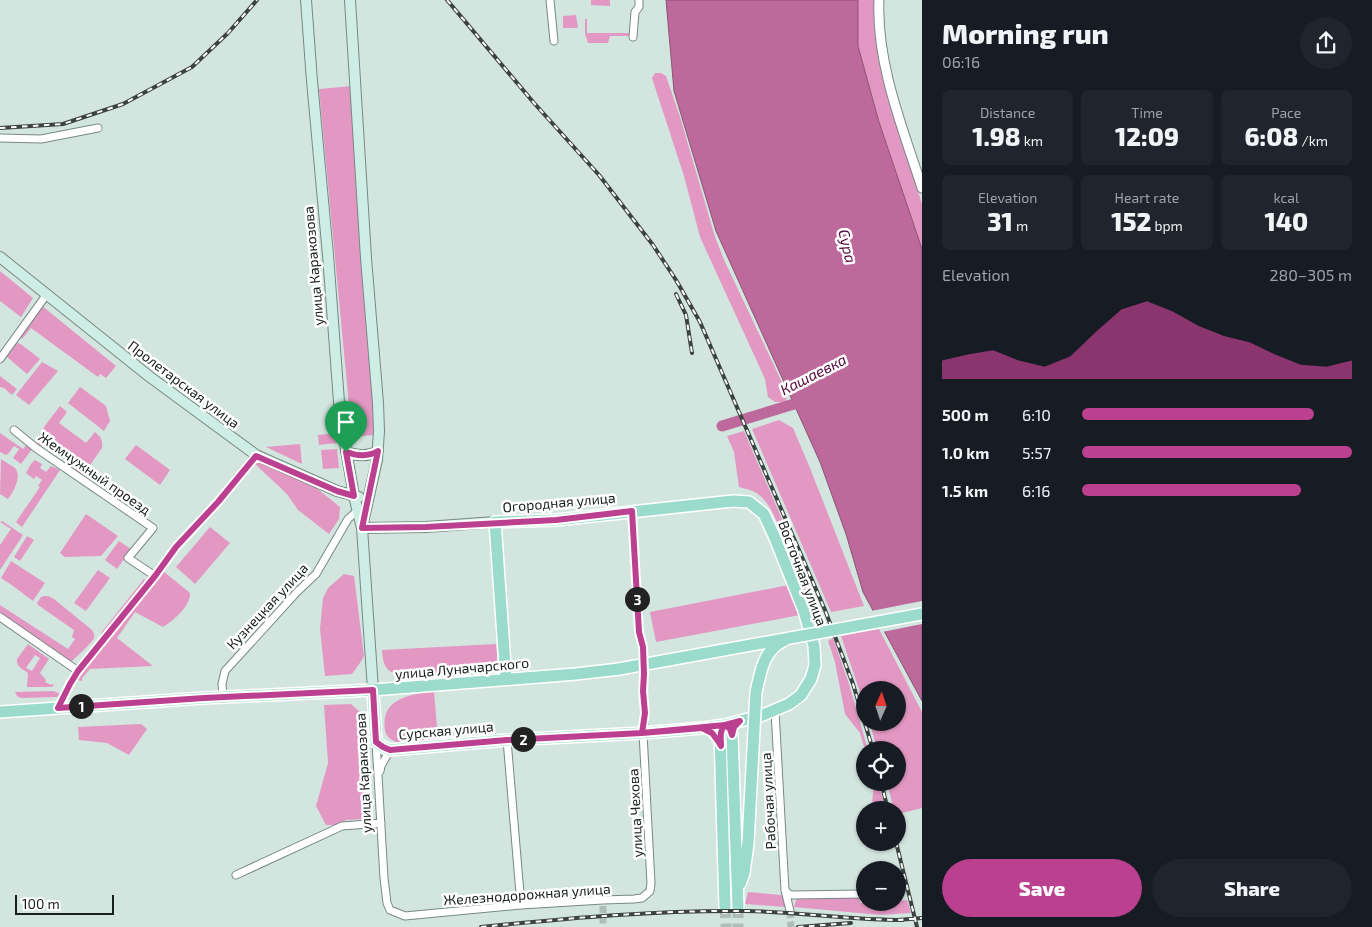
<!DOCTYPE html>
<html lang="en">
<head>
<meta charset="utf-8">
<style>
	:root { --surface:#171b24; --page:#20242c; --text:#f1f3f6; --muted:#9ea1a6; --accent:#bc4090 }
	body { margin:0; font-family:"Exo 2",sans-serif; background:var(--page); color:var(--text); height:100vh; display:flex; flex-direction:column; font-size:19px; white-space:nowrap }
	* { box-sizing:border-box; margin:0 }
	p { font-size:16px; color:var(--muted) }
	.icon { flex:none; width:28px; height:28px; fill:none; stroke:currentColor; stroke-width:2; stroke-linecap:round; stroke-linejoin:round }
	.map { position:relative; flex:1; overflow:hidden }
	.details { display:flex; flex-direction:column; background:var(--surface); width:450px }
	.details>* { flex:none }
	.needle { width:32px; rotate:3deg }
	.controls { position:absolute; left:856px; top:681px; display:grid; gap:10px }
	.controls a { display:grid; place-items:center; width:50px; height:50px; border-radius:50%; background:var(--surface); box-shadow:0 1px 4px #0004; font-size:25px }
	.scale { position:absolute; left:15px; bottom:12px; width:99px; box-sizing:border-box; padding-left:5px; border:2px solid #191f1d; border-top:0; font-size:14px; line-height:18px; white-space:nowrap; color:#191f1d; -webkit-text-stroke:4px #fff; paint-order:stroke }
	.pin { position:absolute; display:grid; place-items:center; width:42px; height:42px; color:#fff; margin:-51px -21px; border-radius:50% 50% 50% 0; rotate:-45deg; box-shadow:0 0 5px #0007 }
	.pin .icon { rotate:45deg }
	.km { position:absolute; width:25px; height:25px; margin:-12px; border-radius:50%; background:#222; color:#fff; font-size:14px; line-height:25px; text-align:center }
	.round { display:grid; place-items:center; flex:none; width:52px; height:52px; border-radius:26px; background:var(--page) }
	.headline { display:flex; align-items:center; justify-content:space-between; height:85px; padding:0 20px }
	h1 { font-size:28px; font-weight:800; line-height:38px }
	.figures { display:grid; grid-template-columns:repeat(3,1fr); gap:8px; height:85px; padding:5px 20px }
	.figures div { display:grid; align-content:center; border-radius:8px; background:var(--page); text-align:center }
	.figures b { font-size:25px; font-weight:800 }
	.figures small { font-size:14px; font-weight:400 }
	.figures p { font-size:14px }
	.chart { height:140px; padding:10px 20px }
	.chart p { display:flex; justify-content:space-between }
	.chart svg { width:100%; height:90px; margin-top:5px; fill:var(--accent); opacity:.7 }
	.action { display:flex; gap:10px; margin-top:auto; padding:10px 20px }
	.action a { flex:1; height:58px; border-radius:30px; background:var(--accent); color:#fff; font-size:20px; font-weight:800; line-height:58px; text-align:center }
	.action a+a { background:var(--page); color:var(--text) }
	ul { padding:0 20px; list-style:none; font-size:16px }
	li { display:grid; grid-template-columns:80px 60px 1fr; align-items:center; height:38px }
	li i { height:12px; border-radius:6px; background:var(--accent) }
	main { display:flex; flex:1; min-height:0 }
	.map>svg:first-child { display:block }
</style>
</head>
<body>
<main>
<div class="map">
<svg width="922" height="927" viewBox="0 0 922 927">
	<rect width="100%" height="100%" fill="#d3e5df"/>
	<path fill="#e398c3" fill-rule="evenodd" d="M591,0H610V6L591,5Z
		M858,0H876L875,19L882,73L922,204V249L879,122L858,46Z
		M576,15L578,28H563V16Z
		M585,19H587V33H632V36H610L608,43H588L585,34Z
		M655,73H661L666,76L681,120L715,237L725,262L788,395L785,402H775L768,397L765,379L700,237L684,176L652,78Z
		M352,86L375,401L374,435L352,437L319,89Z
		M0,271L33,298L21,317L0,301Z
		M41,305L116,366L106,378L100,374L98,377L31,328L22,339L19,337Z
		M18,343L22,345L40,359L27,374L7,357C7,352 13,345 18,343Z
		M42,362L58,371L29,405L16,395Z
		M0,376L17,389L12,395L4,388L0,387Z
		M80,387L106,406L110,421L104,431L68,403Z
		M60,406L67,412L59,423L86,443L95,432C101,437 103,440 102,448L83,475L74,471L79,463L45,441L40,448C39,445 37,443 38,440C38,433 55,413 60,406Z
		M779,420L793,428L810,468L864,606L831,612L752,429Z
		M744,431L822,612L815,613C802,588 793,560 782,534C776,520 770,503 758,494C752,490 746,489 739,487L734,452L727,436Z
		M0,433L23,449L26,445L32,449L21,464L13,458L19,449L14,446L8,454L6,455L0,452Z
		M336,433L337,443L319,445L318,435Z
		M300,444L302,464L266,447Z
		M136,445L170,470L160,485L125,459Z
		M337,449L339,468L323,469L321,450Z
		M1,459C5,462 11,465 15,468C22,476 14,492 8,499L0,494Z
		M258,459L309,482L340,507L339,519L329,534L298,510L287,494L253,462Z
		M35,460L42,464L40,468L46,472L51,466L60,470L22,527L16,522L40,487L38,486L42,480L36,476L34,479L26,473L31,464Z
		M86,514L118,536L101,556L65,557L60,553Z
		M2,521L23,535L0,570V545L11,529L0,522Z
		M210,527L230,543L195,584L176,567Z
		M27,536L34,540L20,561L14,557Z
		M119,541L131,549L117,569L105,560Z
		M11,561L45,583L33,601L13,586L1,578Z
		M98,570L110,578L86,611L74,603Z
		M163,571L190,593C191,606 173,621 163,627L135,612L117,638L153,666L90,669L82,678V681L78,680V678Z
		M344,574L354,576L364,656L362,660L352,674L325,676L320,629L323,598L328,588Z
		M144,579L147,582L104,634L101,633Z
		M789,585L800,615L656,642L650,612Z
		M44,596H48L54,599L92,630C93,632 95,634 94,638C91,644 76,657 71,662L0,612V605L68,649L75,639L72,637L74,630L38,605L37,603L41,597Z
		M879,629L922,712V808L898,814V810H894L887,783L898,782V750H877L870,723L898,722V690H865V707L841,636Z
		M833,638L849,684L868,750H865L860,733L845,714L835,662L828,641Z
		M28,644L49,659L40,673L46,680L45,682L51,685L52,684L54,685L52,687H27L28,673C23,669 16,667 17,659ZM35,655L40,658L32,671L26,668Z
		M496,644C497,653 499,663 492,670C474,671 406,679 393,673C383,668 383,660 382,650Z
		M54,691L60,694L57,697L21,698L17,696L15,692Z
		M434,691L438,740L399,743C392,741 386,737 385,730C380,698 410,695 434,691Z
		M351,704L361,713L370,813L366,819L346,820L338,825H326L316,806L328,763L324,705Z
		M141,724L147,729L129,755L107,743L79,740L78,727Z
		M874,783H878L886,809L873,810L872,804Z
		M748,892L781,895L785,900L786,907L745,904Z
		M804,896L859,898L860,903L898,902V901L907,900L911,913L880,915L794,907L796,900Z"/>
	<path fill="#be699b" stroke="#8c5375" d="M666,0H858V46L879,122L922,249V701L863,592L846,534L820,462L716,231L674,91Z"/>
	<path fill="#d3e5df" d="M922,601V624L882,632L871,611Z"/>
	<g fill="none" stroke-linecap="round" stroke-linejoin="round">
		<path stroke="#be699b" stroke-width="11" d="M722,426L794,404L806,397"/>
		<path stroke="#aebdb8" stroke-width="7" stroke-dasharray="7 3.5" stroke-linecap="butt" d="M603,906V927
			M790,911L791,927"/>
		<path stroke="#aebdb8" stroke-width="11" stroke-dasharray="11 5.5" stroke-linecap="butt" d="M725,907L726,927
			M738,907V927"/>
		<defs>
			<path id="minor" d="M550,0L554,41
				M633,37L635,12L639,7V0
				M0,138L41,139L98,128
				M0,359L47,294
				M14,430L36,448L153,528L128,558L155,576
				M0,617L78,671
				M223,697L222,684L225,671L297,592L316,574L348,519L357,511
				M58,708L70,684L78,671L153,578L176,547L218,502L256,455
				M775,711L785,890L790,911
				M507,740L521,905
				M376,742L384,878L387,903L390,910L405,916L521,905L603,900L634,899L642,898L650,891L651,883L643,733L645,713L643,691L644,674L643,647L639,632L632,511
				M380,771L381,766L390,750
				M236,875L342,826L381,823
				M785,890L790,895L865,894"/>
			<path id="tertiary" d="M879,0C876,63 903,129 922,188"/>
			<path id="secondary" d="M306,0L312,81L328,255L340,415L354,496L362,528L373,690
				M350,0L366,258L378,403L379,431L377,460L362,527
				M0,257L150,377L256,455L337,491L359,497
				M346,452C357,456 368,457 378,451
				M362,528L426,527L495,522"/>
			<path id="primary" d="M373,690L376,742L383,747L390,750L507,740L643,733L702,728L725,725L763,715L789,704L801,695L811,679L815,665L814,646L804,611L775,538L764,514L749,502L733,501L556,520L495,522L506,679
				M0,712L204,698L373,690L576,674L619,669
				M725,725L730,729L732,735L738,907
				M725,725L720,733L725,907
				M740,884L744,873L748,843"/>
		</defs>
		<use href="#minor" stroke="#788983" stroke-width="9"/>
		<use href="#tertiary" stroke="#788983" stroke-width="11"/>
		<use href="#secondary" stroke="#788983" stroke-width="12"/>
		<use href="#primary" stroke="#fff" stroke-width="14"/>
		<use href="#minor" stroke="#fff" stroke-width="7"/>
		<use href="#tertiary" stroke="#fff" stroke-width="9"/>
		<use href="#secondary" stroke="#cdede5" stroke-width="10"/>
		<use href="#primary" stroke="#9adbcb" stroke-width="11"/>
		<defs>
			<path id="rail" d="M447,0L534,103L599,175L653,245L676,280L700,322L825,610L853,684L873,750
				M0,128L63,124L123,104L192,67L228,33L257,0
				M676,294L686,315L692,353
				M881,782L888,810
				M896,842L917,927
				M898,920L922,918
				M481,927C570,918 658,910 747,911C800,912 851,920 903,920
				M798,927L851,923"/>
		</defs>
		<use href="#rail" stroke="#3b4340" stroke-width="4"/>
		<use href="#rail" stroke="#fff" stroke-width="2" stroke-dasharray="5.5" stroke-linecap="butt"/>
		<defs>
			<path id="primary-bridge" d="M619,669L922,614
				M748,843L756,692C761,671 763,650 785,640"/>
		</defs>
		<use href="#primary-bridge" stroke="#fff" stroke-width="14" stroke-linecap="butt"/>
		<use href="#primary-bridge" stroke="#9adbcb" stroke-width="11"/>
	</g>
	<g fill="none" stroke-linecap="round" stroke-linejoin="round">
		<defs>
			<path id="route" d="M346,452L354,496L337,491L256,456L218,502L176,547L155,576L78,671L70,684L58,708L204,698L373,690L376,742L383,747L390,750L507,740L642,733L702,728L712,733L718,741L721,746C721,738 719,731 725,725L740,721L734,727L732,735L730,729L725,725L642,733L645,713L643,691L644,674L643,647L639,632L632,511L556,520L426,527L362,528L378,451C368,457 357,456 346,452"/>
		</defs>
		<use href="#route" stroke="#fff" stroke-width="10"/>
		<use href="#route" stroke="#bc4090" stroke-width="6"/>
	</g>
	<g text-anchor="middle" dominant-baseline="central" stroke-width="5" stroke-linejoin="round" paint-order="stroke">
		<g font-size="14" fill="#191f1d" stroke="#fff">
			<text transform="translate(313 266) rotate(-95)">улица Каракозова</text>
			<text transform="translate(184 384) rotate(37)">Пролетарская улица</text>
			<text transform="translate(95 473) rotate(35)">Жемчужный проезд</text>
			<text transform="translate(559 502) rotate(-5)">Огородная улица</text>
			<text transform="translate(803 573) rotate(69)">Восточная улица</text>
			<text transform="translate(267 606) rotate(-47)">Кузнецкая улица</text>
			<text transform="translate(462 668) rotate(-5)">улица Луначарского</text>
			<text transform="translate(446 730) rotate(-5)">Сурская улица</text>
			<text transform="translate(363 773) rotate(-93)">улица Каракозова</text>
			<text transform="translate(768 801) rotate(-93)">Рабочая улица</text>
			<text transform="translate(635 813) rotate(-93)">улица Чехова</text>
			<text transform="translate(527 894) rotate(-4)">Железнодорожная улица</text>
		</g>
		<g font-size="15" font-style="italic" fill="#56073e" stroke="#fff">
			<text transform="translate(848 246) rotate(77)">Сура</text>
			<text transform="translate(813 374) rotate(-27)">Кашаевка</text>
		</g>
	</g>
</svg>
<div class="controls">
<a><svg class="needle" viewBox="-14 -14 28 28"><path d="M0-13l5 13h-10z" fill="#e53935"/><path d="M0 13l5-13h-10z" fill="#9ea1a6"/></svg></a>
<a><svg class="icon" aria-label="locate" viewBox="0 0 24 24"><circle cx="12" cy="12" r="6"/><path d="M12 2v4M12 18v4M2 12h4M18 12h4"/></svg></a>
<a>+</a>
<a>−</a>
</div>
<div class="scale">100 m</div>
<div class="pin" style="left:346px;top:452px;background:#1e9e55"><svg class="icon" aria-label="arrive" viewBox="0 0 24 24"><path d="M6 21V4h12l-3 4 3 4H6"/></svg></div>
<b class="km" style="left:81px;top:706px">1</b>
<b class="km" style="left:523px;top:739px">2</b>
<b class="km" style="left:637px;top:599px">3</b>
</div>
<section class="details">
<div class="headline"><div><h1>Morning run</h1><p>06:16</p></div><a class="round"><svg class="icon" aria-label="share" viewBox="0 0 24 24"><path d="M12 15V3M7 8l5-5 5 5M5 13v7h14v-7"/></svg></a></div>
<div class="figures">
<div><p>Distance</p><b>1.98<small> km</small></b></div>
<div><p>Time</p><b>12:09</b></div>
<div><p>Pace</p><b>6:08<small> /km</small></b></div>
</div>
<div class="figures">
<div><p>Elevation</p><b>31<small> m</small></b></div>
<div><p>Heart rate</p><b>152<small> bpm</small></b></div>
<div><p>kcal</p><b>140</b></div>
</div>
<div class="chart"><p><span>Elevation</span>280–305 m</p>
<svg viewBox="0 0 160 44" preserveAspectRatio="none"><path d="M0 44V35L10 32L20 30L30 35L40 38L50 33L60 21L70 10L80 6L90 11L100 18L110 23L120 26L130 32L140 37L150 38L160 35V44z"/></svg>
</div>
<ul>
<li><b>500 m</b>6:10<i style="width:86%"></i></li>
<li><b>1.0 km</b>5:57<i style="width:100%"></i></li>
<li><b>1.5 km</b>6:16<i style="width:81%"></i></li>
</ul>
<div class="action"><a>Save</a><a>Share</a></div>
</section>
</main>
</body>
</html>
